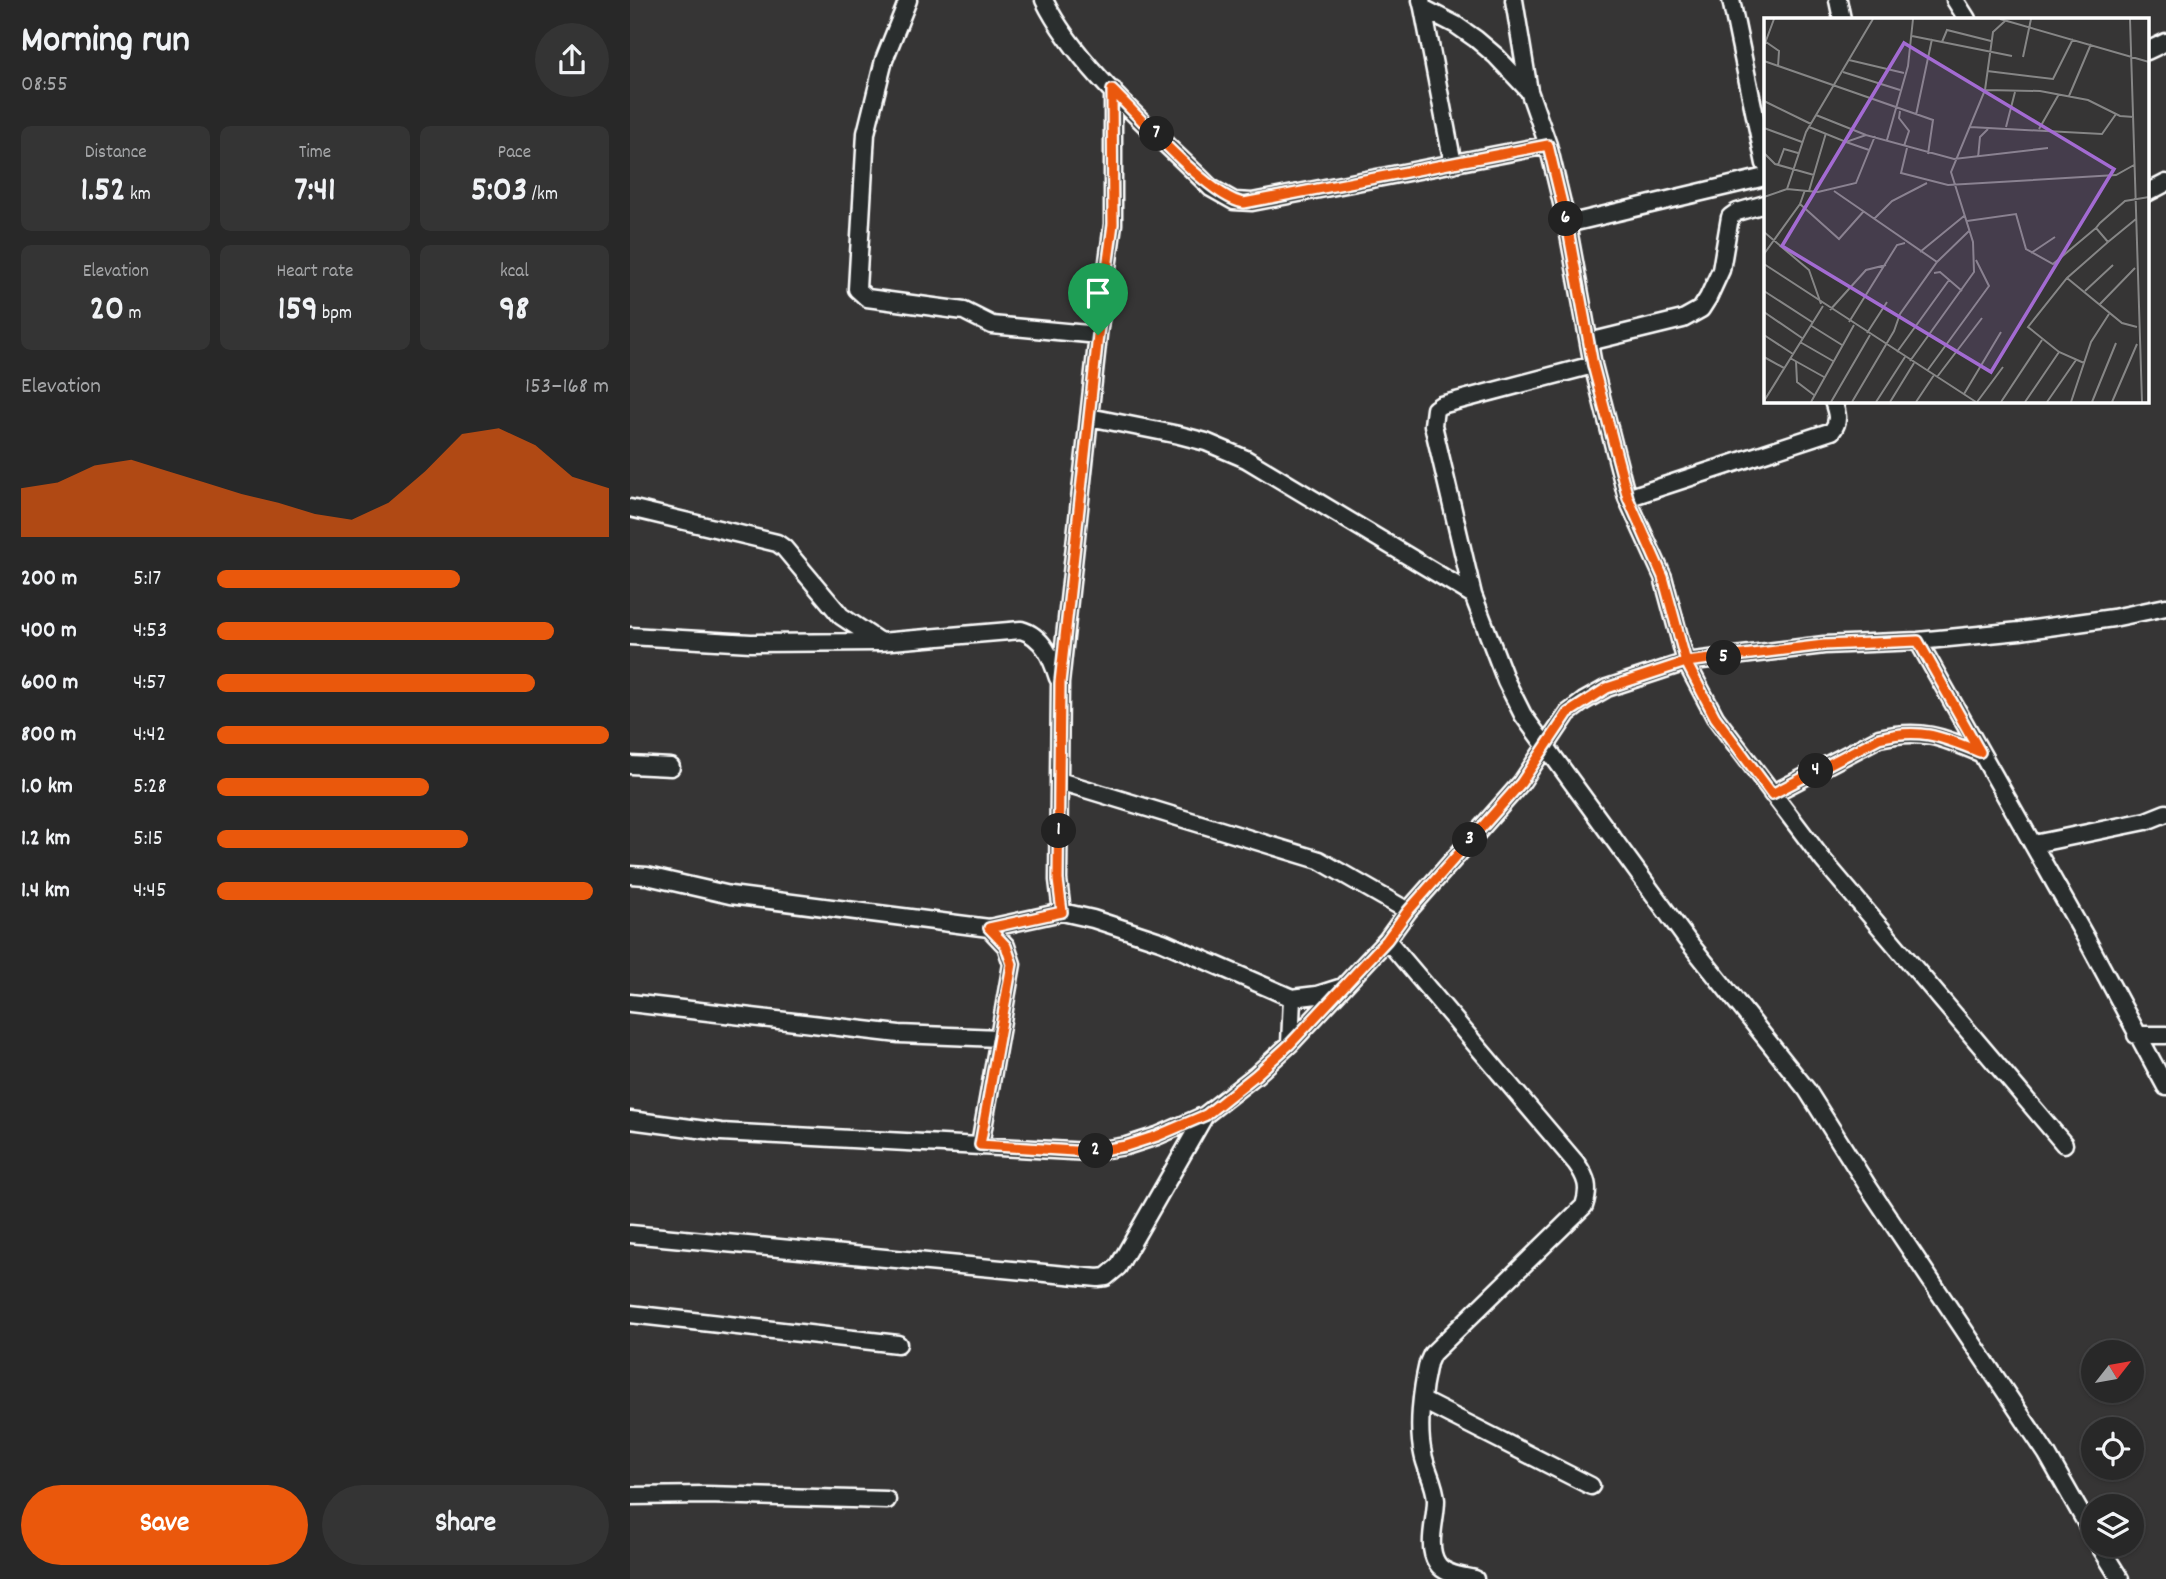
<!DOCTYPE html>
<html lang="en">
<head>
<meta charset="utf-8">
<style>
	:root { --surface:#282828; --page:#343434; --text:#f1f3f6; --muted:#a5a6a8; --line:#444445; --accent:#ea580c }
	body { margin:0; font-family:Dekko,sans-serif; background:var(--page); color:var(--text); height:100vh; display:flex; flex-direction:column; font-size:26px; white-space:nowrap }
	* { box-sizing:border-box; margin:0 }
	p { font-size:23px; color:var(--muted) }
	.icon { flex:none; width:38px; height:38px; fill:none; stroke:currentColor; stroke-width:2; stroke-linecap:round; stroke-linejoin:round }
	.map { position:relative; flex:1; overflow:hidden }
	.drawer { display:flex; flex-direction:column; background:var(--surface); width:630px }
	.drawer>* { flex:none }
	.needle { width:46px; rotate:59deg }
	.fabs { position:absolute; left:1451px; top:1340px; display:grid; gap:14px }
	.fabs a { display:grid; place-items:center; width:63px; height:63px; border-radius:50%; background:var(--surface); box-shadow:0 2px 5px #0004,0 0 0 2px var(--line); font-size:35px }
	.pin { position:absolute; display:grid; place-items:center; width:60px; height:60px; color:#fff; margin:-72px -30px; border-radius:50% 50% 50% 0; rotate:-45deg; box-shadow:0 0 7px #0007 }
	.pin .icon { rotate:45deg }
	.km { position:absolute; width:35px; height:35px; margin:-18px; border-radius:50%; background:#222; color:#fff; font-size:19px; line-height:35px; text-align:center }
	.round { display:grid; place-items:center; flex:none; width:74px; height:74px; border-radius:37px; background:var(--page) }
	.overview { display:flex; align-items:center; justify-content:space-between; height:119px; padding:0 21px }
	h1 { font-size:38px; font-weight:700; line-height:52px }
	.metrics { display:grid; grid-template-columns:repeat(3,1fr); gap:10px; height:119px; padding:7px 21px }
	.metrics div { display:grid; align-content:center; border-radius:10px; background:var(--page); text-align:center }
	.metrics b { font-size:35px; font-weight:700 }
	.metrics small { font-size:19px; font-weight:400 }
	.metrics p { font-size:19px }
	.chart { height:196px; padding:14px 21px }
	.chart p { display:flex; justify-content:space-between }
	.chart svg { width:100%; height:126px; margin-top:7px; fill:var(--accent); opacity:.7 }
	.button { display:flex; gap:14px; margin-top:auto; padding:14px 21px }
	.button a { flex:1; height:80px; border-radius:42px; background:var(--accent); color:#fff; font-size:28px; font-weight:700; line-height:80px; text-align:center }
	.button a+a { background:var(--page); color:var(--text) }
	ul { padding:0 21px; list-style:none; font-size:23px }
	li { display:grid; grid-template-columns:112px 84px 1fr; align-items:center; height:52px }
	li i { height:18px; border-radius:9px; background:var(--accent) }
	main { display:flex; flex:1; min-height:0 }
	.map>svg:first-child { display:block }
</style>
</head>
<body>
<main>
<section class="drawer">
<div class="overview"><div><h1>Morning run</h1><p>08:55</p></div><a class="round"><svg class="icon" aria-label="share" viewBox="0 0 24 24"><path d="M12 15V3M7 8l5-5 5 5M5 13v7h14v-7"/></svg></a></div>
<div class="metrics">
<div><p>Distance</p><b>1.52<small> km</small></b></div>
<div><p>Time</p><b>7:41</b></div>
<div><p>Pace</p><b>5:03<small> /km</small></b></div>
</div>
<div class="metrics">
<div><p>Elevation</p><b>20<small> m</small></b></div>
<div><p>Heart rate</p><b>159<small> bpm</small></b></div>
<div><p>kcal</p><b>98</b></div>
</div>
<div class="chart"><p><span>Elevation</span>153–168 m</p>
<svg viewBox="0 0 160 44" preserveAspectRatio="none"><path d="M0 44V27L10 25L20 19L30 17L40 21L50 25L60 29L70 32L80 36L90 38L100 32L110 21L120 8L130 6L140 12L150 23L160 27V44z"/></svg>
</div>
<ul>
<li><b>200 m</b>5:17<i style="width:62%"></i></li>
<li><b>400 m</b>4:53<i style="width:86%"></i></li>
<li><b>600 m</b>4:57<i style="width:81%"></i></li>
<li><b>800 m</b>4:42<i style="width:100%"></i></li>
<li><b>1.0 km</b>5:28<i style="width:54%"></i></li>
<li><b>1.2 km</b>5:15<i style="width:64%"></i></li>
<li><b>1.4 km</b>4:45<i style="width:96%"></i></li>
</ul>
<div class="button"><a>Save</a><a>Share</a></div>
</section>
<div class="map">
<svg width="1536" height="1579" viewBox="0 0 1536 1579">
	<rect width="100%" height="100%" fill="#363535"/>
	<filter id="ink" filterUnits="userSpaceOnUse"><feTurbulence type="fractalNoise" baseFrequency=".0143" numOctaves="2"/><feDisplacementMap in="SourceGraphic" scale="14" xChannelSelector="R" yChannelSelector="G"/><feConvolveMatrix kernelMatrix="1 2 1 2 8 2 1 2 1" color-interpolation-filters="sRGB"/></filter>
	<g filter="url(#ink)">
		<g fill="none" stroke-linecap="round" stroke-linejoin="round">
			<defs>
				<path id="street" d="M278,0L254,60L236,133L227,289L237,298L334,311L362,325L468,335
					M414,0C447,68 527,134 581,188L604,201L622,202L918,145
					M791,0L793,8L826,25L846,39L866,56L899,91L918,145L937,224L963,365L997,498L1033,577L1056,662L1085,717L1193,860L1434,1144
					M884,0L899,91
					M1101,0L1135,164
					M1208,0L1212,19
					M1325,0L1337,19
					M793,8L823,164
					M1517,51L1536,42
					M1517,193L1536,183
					M937,224L1135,177
					M959,342L1053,319L1071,309L1078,298L1091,270L1100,217L1107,212L1135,204
					M963,365L811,405L805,409L803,425L843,595L876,681L893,715L1057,940L1177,1090L1237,1185L1417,1454L1463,1535
					M459,417L549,435L576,442L616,459L843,595
					M997,498L1202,431C1210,421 1207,413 1203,401
					M0,508L147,543L154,548L211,616L250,642
					M0,636L121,643L250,642L391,630C413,636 422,659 428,678
					M1288,641L1457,940L1536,1087
					M0,765L41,767
					M429,781L689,860L778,911
					M1142,794L1249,738C1291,728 1312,737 1350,753
					M1404,844L1516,821L1536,813
					M0,875L17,876L100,895L359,928L432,912L463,919L533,942L662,998L687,995L709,988
					M432,912L428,880L430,683L468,335L483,224V90
					M757,940L946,1163C957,1178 960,1188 954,1206L802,1354L798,1363C792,1389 787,1427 793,1454C796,1470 805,1483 806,1500C806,1520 796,1546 807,1563C814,1575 833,1576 845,1579
					M0,1003L269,1034L369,1038
					M1506,1035H1536
					M660,1044L662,998
					M0,1120L91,1132L459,1152L496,1146L527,1136L575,1115L626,1075L660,1044L757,940L778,911L891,783L938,713L954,701L977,688L1056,662L1194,645L1288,641L1390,631L1483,618L1536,607
					M350,1145L382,964L376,946L359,928
					M0,1234L468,1278L476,1277L488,1267L575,1115
					M0,1314L268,1344
					M793,1401L961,1486
					M0,1496L76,1495L257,1500
					M1469,1545L1490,1579"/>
			</defs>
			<use href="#street" stroke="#fff" stroke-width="21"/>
			<use href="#street" stroke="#2a2d2e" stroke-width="16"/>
		</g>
	</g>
	<g fill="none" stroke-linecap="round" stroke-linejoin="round" filter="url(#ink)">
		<defs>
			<path id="route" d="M468,335L430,683L428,880L432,912L359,928L376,946L382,964L350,1145L459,1152L496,1146L527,1136L576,1115L626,1075L660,1044L757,940L778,911L891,783L938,713L977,688L1056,662L1085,717L1142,794L1249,738C1290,727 1312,737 1350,752L1288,641L1194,645L1056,662L1033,577L998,498L963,365L937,224L918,145L614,203C580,198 510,117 482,90L483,224L468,335"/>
		</defs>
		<use href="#route" stroke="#fff" stroke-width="14"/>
		<use href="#route" stroke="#ea580c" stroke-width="9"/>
	</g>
	<g transform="translate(1134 18)">
		<rect width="385" height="385" fill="#363535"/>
		<path fill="none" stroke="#868686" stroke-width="2" d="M236,1L385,44M366,1L378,384M148,18L248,38M2,24L15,33L14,49M178,24L183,12L227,23M0,28L10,1M259,39L267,1M85,42L140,55M0,43L169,102L164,136M223,53L289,61L309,21M79,54L136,72M221,72L276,73L324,82L356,98L370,99M305,78L327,26M0,83L47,106M136,93L135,100L145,113L140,128M52,97L102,117M152,97L168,21M45,109L82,124L102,117L190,141L284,130M206,109L338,116L352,96M242,109L251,74M0,110L38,124M275,111L295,76M123,122L144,48L149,1M82,124L105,132M143,130L137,155L184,167L352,157L370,147M0,135L11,146L50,157M214,140L216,119L224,111M14,147L20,131L34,135M23,171L42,114L109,1M45,173L62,115M70,173L173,244M0,179L23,171L54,174L92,165L111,118M36,186L75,221L100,193M110,201L128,183L163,165M203,203L252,196L262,231L289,246L332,210M0,214L45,252L57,286M344,224L372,201M156,234L200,198M267,235L291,219M0,236L36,186L41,172M0,246L212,384M170,255L176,254L198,273M303,260L358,305L373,309M0,273L48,304M321,273L349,247M336,286L371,250M66,292L102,252L122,247M0,294L38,320M85,304L133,227L141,225M46,307L78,327M103,315L123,284M0,317L29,336M36,324L69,343M133,334L185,262M0,339L20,350M26,340L60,359M32,343L33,364L50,377M146,343L210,254L209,224L187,154L221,72L229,14L241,3M320,345L295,334L264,309L303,260L344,224L332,210L336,205L361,183L385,179M163,353L225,268L212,242M173,359L218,300M200,376L237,314M0,383L59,288M47,384L90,307M67,384L106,317M88,384L130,313L136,296L173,244L205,213M112,384L141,339M126,384L150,345M152,384L170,357M213,384L239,349M237,384L278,322M261,384L295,334M283,384L312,342M307,384L327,324L345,296M328,384L352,325M348,384L373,326"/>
		<path fill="#a36bd2" fill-opacity="0.15" stroke="#a36bd2" stroke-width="3.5" d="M140,25L350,151L227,354L18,228Z"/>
		<rect width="385" height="385" fill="none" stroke="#fff" stroke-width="3.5"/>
	</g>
</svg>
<div class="fabs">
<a><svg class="needle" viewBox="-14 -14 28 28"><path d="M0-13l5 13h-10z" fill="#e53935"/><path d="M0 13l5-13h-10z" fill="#a5a6a8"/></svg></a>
<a><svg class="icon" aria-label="locate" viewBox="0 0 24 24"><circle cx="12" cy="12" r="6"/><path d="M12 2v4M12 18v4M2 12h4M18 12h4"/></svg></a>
<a><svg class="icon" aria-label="layers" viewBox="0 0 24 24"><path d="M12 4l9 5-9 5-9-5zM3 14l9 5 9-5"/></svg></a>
</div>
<div class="pin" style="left:468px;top:335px;background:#1e9e55"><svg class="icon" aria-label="arrive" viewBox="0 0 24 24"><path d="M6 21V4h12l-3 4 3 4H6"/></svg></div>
<b class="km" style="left:429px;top:831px">1</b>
<b class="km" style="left:466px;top:1151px">2</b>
<b class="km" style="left:840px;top:840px">3</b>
<b class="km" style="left:1186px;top:771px">4</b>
<b class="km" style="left:1094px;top:658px">5</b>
<b class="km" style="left:936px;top:219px">6</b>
<b class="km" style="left:527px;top:134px">7</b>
</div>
</main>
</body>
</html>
